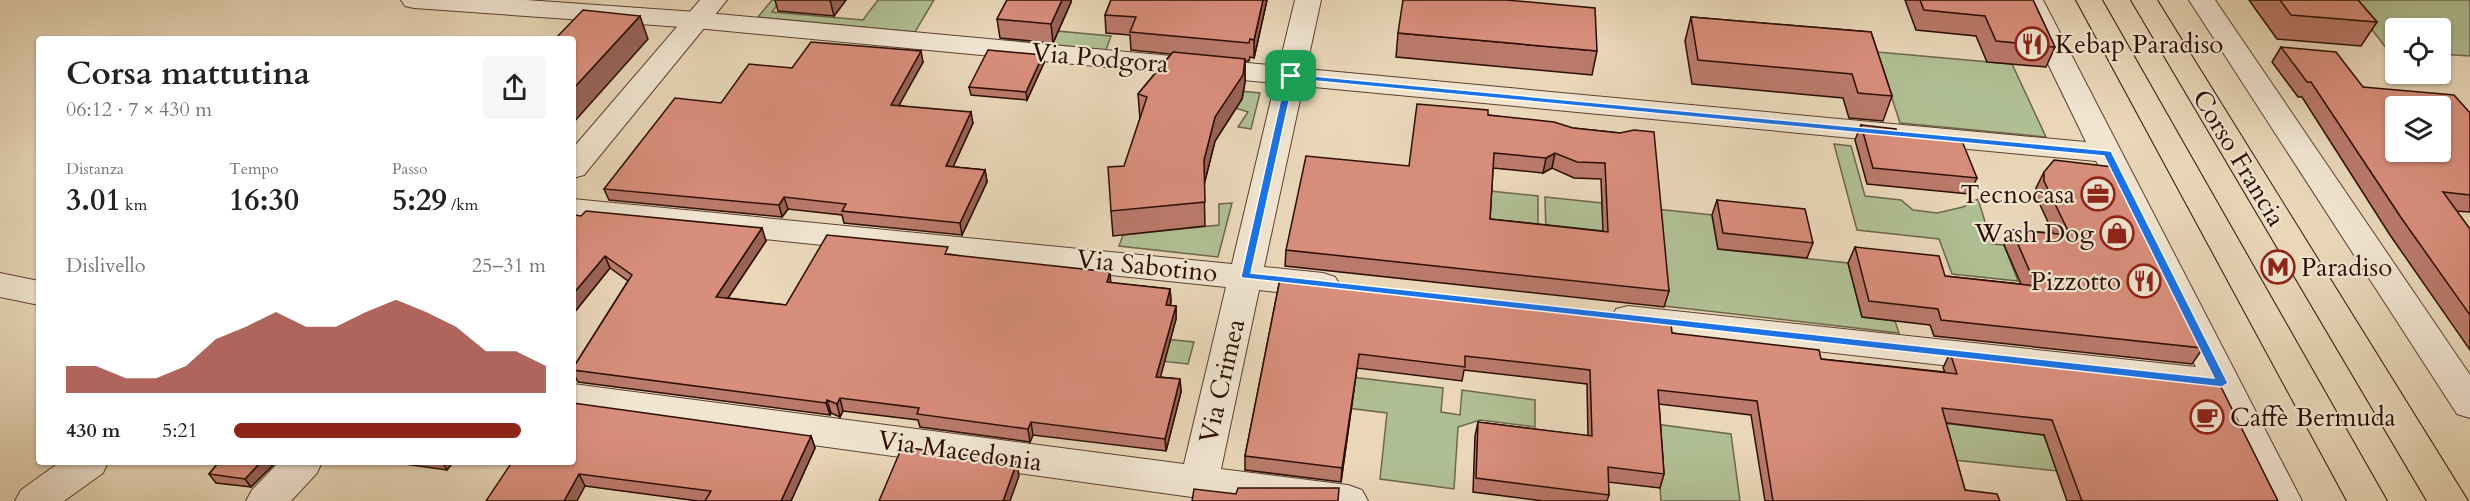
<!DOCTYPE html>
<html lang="it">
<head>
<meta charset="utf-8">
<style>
	:root { --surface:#fff; --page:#f6f6f6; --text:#222; --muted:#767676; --accent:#8f2418 }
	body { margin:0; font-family:Cardo,serif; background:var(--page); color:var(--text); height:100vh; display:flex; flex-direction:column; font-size:22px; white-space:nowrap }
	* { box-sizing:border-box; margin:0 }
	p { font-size:20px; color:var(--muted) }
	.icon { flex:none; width:33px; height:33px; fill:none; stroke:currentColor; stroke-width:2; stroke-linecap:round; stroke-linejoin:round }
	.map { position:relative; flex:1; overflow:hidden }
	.details { position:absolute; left:36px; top:36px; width:540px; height:429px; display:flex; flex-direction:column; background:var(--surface); border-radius:6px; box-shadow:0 2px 4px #0004 }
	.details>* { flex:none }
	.tools { position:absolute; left:2385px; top:18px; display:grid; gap:12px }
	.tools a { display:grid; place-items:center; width:66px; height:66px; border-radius:6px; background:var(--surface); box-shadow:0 2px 4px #0004; font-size:30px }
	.pin { position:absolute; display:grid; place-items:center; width:51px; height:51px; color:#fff; margin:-26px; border-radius:12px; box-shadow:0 3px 9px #0006 }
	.round { display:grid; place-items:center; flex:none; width:63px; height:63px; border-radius:6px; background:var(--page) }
	.overview { display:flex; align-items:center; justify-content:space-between; height:102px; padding:0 30px }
	h1 { font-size:33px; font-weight:700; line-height:45px }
	.metrics { display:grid; grid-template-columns:repeat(3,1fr); gap:9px; height:102px; padding:6px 30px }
	.metrics div { display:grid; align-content:center }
	.metrics b { font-size:30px; font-weight:700 }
	.metrics small { font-size:16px; font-weight:400 }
	.metrics p { font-size:16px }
	.chart { height:168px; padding:12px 30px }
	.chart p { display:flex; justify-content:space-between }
	.chart svg { width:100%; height:108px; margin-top:6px; fill:var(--accent); opacity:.7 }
	ul { padding:0 30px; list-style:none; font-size:20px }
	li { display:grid; grid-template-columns:96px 72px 1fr; align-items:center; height:45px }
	li i { height:15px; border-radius:8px; background:var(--accent) }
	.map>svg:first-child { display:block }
</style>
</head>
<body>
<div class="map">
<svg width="2470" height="501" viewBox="0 0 2470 501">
	<rect width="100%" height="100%" fill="#e9d7b8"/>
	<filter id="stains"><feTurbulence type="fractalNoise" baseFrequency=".00333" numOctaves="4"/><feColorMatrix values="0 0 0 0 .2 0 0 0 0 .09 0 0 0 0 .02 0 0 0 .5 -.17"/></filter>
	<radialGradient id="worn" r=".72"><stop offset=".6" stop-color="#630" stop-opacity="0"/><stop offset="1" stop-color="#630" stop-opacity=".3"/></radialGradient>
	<path fill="#b0bf93" stroke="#6e664b" stroke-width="1.5" d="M772,0H781L772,12L863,20L878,0H934L915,32L758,17Z
		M1026,0L1025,28L1111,36L1106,50L1005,40Z
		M2349,0H2470V56L2441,54L2440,28H2396L2395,49H2387Z
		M1877,52L2012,64L2046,137L1900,123Z
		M1174,85L1260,93L1251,129L1238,127L1248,112L1173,88Z
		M1834,144L1851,146L1865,196L1901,200L1913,210L1937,213L1963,207L1978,199L1992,244L2004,245L2018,281L1952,274L1939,239L1857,230Z
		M1490,191L1538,196V234L1489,222Z
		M1545,197L1602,203L1604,242L1546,236Z
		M1232,203L1218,257L1119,246L1123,235L1219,225V204Z
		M1656,209L1712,215L1718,249L1848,263L1862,317L1895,321L1899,333L1664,306Z
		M1096,332L1194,342L1188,364L1089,353Z
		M1351,377L1443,388L1441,412L1460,415L1462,390L1535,400V427L1480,420L1458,427L1454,489L1380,479L1387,413L1347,408Z
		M1934,422L2044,435L2057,471L1944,459Z
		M1655,424L1731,434L1740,501H1661Z"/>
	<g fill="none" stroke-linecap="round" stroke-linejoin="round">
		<defs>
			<path id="minor" d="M401,0H526L696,12L1279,66L1295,0H1321L1306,69L2086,142L2017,0H2043L2302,501H2262L2210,395L1628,330L1616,327L1611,318L1616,309L1628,306L2196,367L2096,161L1303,86L1264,267L1323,273L1335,277L1340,285L1335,293L1323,297L1259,290L1221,469L1348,485L1362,490L1368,501H1230L1199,498L573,412V384L1184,464L1226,287L573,219V199L1232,264L1275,83L696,28L414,8L405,6Z
				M2189,0H2215L2470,375V418L2457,414Z
				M0,273L39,281V305L0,297Z
				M60,462H108L103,473L64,501H15L21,490Z"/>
			<path id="tertiary" d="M700,0H727L584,175L573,178V148Z
				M279,462H322L317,473L291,501H246L252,490Z"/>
			<path id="primary" d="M2076,0H2102L2387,501H2347Z
				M2131,0H2157L2468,501H2427Z"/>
		</defs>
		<use href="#minor" stroke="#5b4030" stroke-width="2"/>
		<use href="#tertiary" stroke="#5b4030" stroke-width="2"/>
		<use href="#primary" stroke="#2c0d03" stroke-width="2"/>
		<use href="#minor" fill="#f1e5d1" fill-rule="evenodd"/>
		<use href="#tertiary" fill="#f1e5d1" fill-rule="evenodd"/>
		<use href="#primary" fill="#e9d7b8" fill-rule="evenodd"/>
	</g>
	<path fill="#ba7a6b" stroke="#2c0d03" stroke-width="1.5" fill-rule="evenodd" d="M775,0H846L834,16L778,11Z
		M1007,0H1071V2L1053,43L1000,38L997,19Z
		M1111,0H1267L1254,58L1250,57L1249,61H1245V82L1242,99L1215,141L1204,184L1205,226L1113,236L1111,211L1140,119L1138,94L1171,54L1131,50L1130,35L1106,33L1105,15Z
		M1905,0H2033L2055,47L2046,67L1987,62L1976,36L1916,30Z
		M2249,0H2358L2377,22L2361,46L2277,39Z
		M1691,17L1871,32L1892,96L1883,121L1849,118L1843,98L1692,84L1685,41Z
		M1398,33L1597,51L1592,75L1396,57Z
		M2281,47L2363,87L2470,113V212L2456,211L2470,229V350L2390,235L2302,97H2298L2272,62Z
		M1043,55L1044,63L1027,100L971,95L969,87Z
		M923,62L899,105L973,123L953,167L985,170L987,182L962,235L844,223L842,215L788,209L782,217L609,200L604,189L721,103L792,68Z
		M1488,115L1573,128L1620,133L1669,291L1664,307L1285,266L1286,250L1409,166ZM1493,168L1543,173L1552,168L1574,178L1601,179L1603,231L1490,219Z
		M1861,125L1898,135L1977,178L1969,194L1867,184L1855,140Z
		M2044,172L2203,348L2192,364L1934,336L1930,325L1862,317L1848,263L1855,247L1945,276L2021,284L2004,245L2012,230L2053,233L2036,196V188Z
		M1717,200L1813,243L1807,258L1718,249L1712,215Z
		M573,218L766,241L728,298L786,305L949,254L1111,283L1170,289L1171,302L1170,306H1176V319L1160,377L1180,379L1181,392L1166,451L1033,435L1030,442L920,427L918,420L843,411L840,417L831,413L830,415L578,382L573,372V368L628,281L610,268L573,314Z
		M1280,279L1672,333L1821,359L1945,372L1943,368L1950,353L2278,501H2067L2044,435L1946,423L1965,490L2000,501H1765L1751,415L1659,404L1664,474L1660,488L1608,482L1609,495L1607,501H1543L1473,492L1475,436L1478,422L1588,436L1587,384L1464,370L1462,381L1357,368L1341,482L1245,470V456Z
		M811,436L815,448L791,501H698L585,486L512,462Z
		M219,462H276L251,487L216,483L209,474Z
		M390,462H453L447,470Z"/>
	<path fill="#976357" stroke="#2c0d03" stroke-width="1.5" d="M830,0H846L834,16Z
		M1062,0H1071V2L1053,43L1051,24Z
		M1263,0H1267L1254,58V40Z
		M640,16L648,39L573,123V89Z
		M921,51L923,62L893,116L891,105Z
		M1043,55L1044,63L1027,100L1026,92Z
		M1245,59V82L1242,99L1215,141L1204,185V160L1215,117Z
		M971,112L973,123L948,178L946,166Z
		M1555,153L1552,168L1543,173L1546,158Z
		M985,170L987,182L962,235L960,223Z
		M784,197L788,209L782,217L779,205Z
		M762,228L766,241L720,310L716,297Z
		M605,256L610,268L573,314V294Z
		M1110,272L1111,285L1107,282Z
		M1170,289L1171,302L1166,318V305Z
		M1176,306V319L1157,390L1156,377Z
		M1359,354L1357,368L1341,482L1342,468Z
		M1180,379L1181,392L1166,451L1165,439Z
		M840,398L843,411L840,417L837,404Z
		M827,400L831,413L830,415L826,403Z
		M1031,422L1033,435L1030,442L1028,429Z
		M811,436L815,448L791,501H781Z
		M261,462H276L251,487L245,479Z
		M442,462H453L447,470Z
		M1017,462L1019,476L1010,501H1003Z
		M579,474L585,486L577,501H564Z"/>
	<path fill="#d88e7c" stroke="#2c0d03" stroke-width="1.5" fill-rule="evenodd" d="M1007,0H1062L1051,24L997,19Z
		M1111,0H1263L1254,40L1250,39L1249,43L1130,32L1136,17L1105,15Z
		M1403,0H1506L1595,8L1597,51L1398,33Z
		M1920,0H2033L2055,47L1996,41L1985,16L1924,10Z
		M2280,0H2358L2377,22L2291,15Z
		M583,10L640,16L573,89V39H555Z
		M1691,17L1871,32L1892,96L1858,93L1852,74L1698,60Z
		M811,42L921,51L891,105L971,112L946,166L985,170L960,223L842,211L846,204L784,197L779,205L604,189L675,98L721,103L749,64L792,68Z
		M2281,47L2336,52L2363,87L2454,95L2470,113V195L2443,192L2470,229V315L2402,219L2311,82H2307ZM2396,106H2440V152H2396Z
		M988,50L1043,55L1026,92L969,87Z
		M1173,52L1245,59L1243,75L1215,117L1204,160L1205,202L1111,211L1108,167L1124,166L1147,97L1138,94Z
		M1417,104L1488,110V115L1554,122L1573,128L1620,133L1634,130L1654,132L1669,291L1286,250L1306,156L1409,166ZM1494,153L1546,158L1555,153L1577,162L1605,163L1608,232L1490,219Z
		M1861,125L1896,129L1898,135L1962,141L1977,178L1873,168Z
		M2054,160L2113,167L2203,348L1941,320L1938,309L1869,301L1855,247L1939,256L1945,276L2036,286L2012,230L2070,235L2044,181V172Z
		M1717,200L1805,209L1813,243L1723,233Z
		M586,211L762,228L716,297L786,305L827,235L948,247L945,254L1110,272L1107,282L1170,289L1166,305L1176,306L1156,377L1180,379L1165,439L1031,422L1028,429L917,414L919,408L840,398L837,404L827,400L826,403L573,370V368L632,275L605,256L573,294V218L575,215L581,216Z
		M1280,279L1671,323L1672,333L1819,350L1821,359L1957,374L1950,353L2219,383L2278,501H2082L2052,420L1942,408L1965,490L1997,494L2000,501H1773L1757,401L1658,390L1664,474L1608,467L1609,495L1476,478L1478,422L1592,436L1590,370L1465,356V367L1359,354L1342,468L1245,456Z
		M573,403L811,436L781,501H705L711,491L579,474L564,501H486L512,462H573Z
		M902,447L1017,462L1003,501H879Z
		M219,462H261L245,479L209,474Z
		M1238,488H1339L1338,501H1192L1194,489L1236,494Z"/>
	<path fill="#1a73e8" stroke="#fff" stroke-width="1.5" fill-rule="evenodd" d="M1291,74L2111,151L2228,383L2222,387L1242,278L1241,276L1286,76ZM1294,79L2104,156L2214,378L1251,273Z"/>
	<defs>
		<symbol id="restaurant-ring" viewBox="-11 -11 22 22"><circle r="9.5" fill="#f1e5d1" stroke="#8f2418" stroke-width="1.5"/><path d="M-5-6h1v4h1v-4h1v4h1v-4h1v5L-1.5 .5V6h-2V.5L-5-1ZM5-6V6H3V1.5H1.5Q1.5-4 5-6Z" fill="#8f2418"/></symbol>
		<symbol id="office-ring" viewBox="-11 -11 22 22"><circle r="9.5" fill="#f1e5d1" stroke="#8f2418" stroke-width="1.5"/><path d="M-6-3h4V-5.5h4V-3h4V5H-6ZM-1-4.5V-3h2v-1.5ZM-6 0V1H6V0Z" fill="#8f2418"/></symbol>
		<symbol id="shop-ring" viewBox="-11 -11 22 22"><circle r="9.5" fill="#f1e5d1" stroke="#8f2418" stroke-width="1.5"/><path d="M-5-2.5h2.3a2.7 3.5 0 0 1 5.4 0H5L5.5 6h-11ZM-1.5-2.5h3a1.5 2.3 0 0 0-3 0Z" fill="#8f2418"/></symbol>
		<symbol id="metro-ring" viewBox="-11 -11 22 22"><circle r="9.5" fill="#f1e5d1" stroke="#8f2418" stroke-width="1.5"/><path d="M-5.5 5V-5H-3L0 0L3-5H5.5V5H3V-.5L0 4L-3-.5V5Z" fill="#8f2418"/></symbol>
		<symbol id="cafe-ring" viewBox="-11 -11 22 22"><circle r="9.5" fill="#f1e5d1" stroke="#8f2418" stroke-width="1.5"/><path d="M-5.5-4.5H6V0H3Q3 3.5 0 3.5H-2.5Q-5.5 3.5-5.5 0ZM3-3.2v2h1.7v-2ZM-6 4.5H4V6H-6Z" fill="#8f2418"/></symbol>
	</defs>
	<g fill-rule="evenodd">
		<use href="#restaurant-ring" x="2013" y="25" width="38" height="38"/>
		<use href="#office-ring" x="2079" y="175" width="38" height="38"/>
		<use href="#shop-ring" x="2098" y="214" width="38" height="38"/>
		<use href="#metro-ring" x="2259" y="248" width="38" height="38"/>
		<use href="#restaurant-ring" x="2125" y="262" width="38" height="38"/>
		<use href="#cafe-ring" x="2188" y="398" width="38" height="38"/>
	</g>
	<g text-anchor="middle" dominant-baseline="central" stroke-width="4.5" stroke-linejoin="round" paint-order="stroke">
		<g font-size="26" fill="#2c0d03" stroke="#f1e5d1" text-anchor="start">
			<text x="2055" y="44">Kebap Paradiso</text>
			<text x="2075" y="194" text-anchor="end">Tecnocasa</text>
			<text x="2094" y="233" text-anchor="end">Wash Dog</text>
			<text x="2301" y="267">Paradiso</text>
			<text x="2121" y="281" text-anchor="end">Pizzotto</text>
			<text x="2230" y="417">Caffè Bermuda</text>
		</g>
		<g font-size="26" fill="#2c0d03" stroke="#f1e5d1">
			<text transform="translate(1100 58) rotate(5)">Via Podgora</text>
			<text transform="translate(2239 158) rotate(59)">Corso Francia</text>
			<text transform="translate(1147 266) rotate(6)">Via Sabotino</text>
			<text transform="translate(1222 381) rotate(-77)">Via Crimea</text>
			<text transform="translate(960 451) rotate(8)">Via Macedonia</text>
		</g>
	</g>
	<rect width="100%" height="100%" filter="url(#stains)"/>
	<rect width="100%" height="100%" fill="url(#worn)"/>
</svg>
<div class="tools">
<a><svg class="icon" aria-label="locate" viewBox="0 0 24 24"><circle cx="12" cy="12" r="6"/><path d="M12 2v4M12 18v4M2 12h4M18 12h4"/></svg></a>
<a><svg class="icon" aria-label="layers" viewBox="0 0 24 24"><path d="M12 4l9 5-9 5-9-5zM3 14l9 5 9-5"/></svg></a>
</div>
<div class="pin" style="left:1291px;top:76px;background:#1e9e55"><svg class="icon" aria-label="arrive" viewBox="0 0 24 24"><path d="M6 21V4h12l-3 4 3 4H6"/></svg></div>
<section class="details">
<div class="overview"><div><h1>Corsa mattutina</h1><p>06:12 · 7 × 430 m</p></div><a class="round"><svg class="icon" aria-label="share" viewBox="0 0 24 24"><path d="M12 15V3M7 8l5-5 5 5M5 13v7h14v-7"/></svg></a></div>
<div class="metrics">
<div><p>Distanza</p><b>3.01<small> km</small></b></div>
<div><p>Tempo</p><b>16:30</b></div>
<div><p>Passo</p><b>5:29<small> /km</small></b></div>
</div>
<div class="chart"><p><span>Dislivello</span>25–31 m</p>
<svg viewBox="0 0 160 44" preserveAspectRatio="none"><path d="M0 44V33L10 33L20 38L30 38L40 33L50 22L60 17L70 11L80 17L90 17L100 11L110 6L120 11L130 17L140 27L150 27L160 33V44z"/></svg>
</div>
<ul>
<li><b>430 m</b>5:21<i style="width:92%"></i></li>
</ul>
</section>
</div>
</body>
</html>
